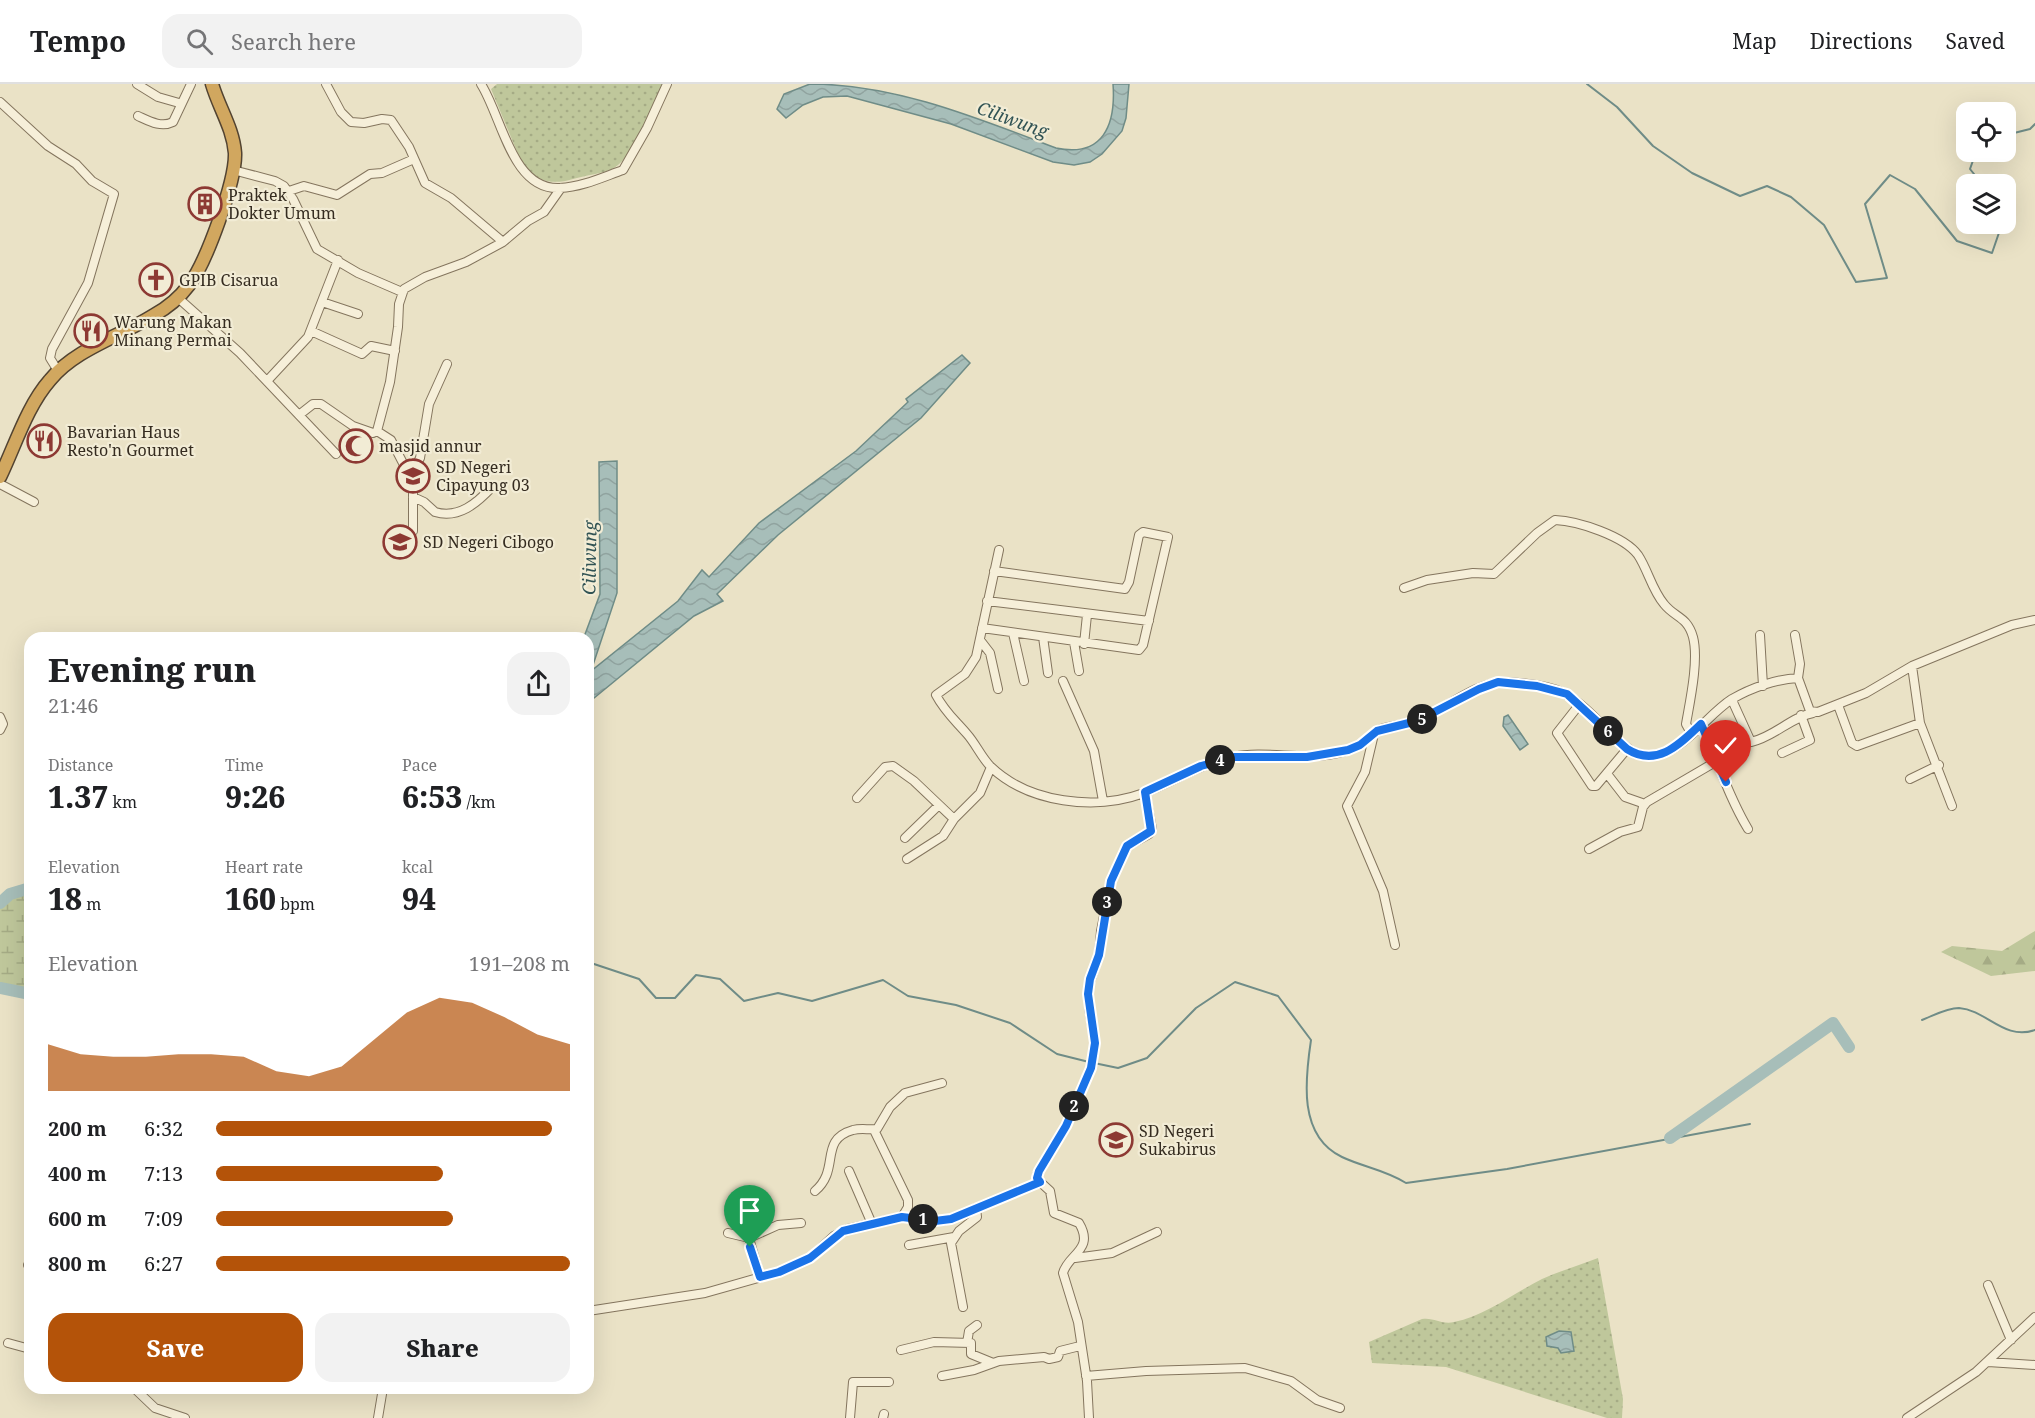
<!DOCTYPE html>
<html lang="en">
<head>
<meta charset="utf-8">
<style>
	:root { --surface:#fff; --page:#f2f2f2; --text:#202124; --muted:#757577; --line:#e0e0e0; --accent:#b45309 }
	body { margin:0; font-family:"Noto Serif",serif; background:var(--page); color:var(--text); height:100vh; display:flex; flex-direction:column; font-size:22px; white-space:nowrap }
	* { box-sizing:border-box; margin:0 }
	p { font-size:20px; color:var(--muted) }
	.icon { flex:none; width:33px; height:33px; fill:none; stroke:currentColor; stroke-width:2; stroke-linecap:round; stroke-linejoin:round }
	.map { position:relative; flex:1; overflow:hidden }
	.sheet { position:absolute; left:24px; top:548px; width:570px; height:762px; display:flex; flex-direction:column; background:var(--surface); border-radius:18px; box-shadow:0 6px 24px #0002 }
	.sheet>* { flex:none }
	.controls { position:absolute; left:1956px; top:18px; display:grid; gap:12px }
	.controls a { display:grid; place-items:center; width:60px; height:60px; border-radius:12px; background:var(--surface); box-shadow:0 6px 24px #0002; font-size:30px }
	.pin { position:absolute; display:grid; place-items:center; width:51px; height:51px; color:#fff; margin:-62px -26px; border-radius:50% 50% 50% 0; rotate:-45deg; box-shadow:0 0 6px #0007 }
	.pin .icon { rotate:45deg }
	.km { position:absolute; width:30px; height:30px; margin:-15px; border-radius:50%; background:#222; color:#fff; font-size:16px; line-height:30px; text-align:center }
	.round { display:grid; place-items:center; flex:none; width:63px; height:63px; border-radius:18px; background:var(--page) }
	.summary { display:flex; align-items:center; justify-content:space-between; height:102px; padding:0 24px }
	h1 { font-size:33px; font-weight:800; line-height:45px }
	.metrics { display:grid; grid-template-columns:repeat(3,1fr); gap:9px; height:102px; padding:6px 24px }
	.metrics div { display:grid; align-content:center }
	.metrics b { font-size:30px; font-weight:800 }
	.metrics small { font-size:16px; font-weight:400 }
	.metrics p { font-size:16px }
	.chart { height:168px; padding:12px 24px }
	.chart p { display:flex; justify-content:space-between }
	.chart svg { width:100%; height:108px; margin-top:6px; fill:var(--accent); opacity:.7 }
	.cta { display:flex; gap:12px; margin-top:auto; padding:12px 24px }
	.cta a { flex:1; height:69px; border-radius:18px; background:var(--accent); color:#fff; font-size:24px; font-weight:800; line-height:69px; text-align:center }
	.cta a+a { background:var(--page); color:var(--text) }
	ul { padding:0 24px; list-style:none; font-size:20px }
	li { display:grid; grid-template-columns:96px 72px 1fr; align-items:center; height:45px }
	li i { height:15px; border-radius:8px; background:var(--accent) }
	header { display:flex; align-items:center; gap:36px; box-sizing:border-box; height:84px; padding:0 30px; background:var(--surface); border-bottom:2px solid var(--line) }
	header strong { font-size:28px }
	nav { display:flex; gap:33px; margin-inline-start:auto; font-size:21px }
	.search { width:420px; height:54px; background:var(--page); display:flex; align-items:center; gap:15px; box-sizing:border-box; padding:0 21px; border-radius:18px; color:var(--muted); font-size:22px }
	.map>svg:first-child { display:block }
</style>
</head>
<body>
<header>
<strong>Tempo</strong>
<div class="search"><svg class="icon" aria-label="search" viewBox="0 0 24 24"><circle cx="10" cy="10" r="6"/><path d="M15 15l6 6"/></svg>Search here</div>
<nav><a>Map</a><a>Directions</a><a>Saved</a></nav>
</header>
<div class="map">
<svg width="2035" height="1334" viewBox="0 0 2035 1334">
	<defs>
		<pattern id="forest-firs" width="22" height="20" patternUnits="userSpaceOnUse" patternTransform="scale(1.5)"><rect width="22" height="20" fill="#bfc79b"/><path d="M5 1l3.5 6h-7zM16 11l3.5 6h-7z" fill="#a5ab85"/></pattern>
		<pattern id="wetland-marsh" width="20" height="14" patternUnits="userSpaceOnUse" patternTransform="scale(1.5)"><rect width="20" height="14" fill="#bfc79b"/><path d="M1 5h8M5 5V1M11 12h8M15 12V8" fill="none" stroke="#a5ab85"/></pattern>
		<pattern id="park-dots" width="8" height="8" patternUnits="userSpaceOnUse" patternTransform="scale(1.5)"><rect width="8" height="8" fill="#bfc79b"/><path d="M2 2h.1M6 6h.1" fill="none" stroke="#a5ab85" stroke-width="1.8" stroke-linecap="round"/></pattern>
		<pattern id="water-waves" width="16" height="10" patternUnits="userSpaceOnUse" patternTransform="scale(1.5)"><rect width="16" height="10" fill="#a7beb9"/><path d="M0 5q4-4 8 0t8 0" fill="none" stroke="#90a39f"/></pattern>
	</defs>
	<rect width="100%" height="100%" fill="#eae2c6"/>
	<path fill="url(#forest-firs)" d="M2035,847V887L1991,892L1941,868L1952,862L2002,867Z"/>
	<path fill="url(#wetland-marsh)" d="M30,804V910L0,904V819L10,810Z"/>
	<path fill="url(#park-dots)" d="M497,0H662C652,22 635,72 614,84C603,90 586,91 573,95C553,101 538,98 523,82L491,5Z
		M1598,1174L1623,1315L1622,1334H1607L1446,1283L1372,1279L1369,1258L1422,1235C1434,1233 1442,1241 1454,1238C1485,1232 1514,1209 1542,1195C1560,1187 1580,1181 1598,1174Z"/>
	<path fill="url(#water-waves)" stroke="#6f8c87" stroke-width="1.5" d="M810,0C895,0 977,34 1056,64C1103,74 1116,41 1113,0H1129L1126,34L1122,47L1102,70L1090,78L1074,81L1053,78L951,40L847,12L823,13L803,21L786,34L777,25L784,10Z
		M962,271L970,279L921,334L778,451L717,510L723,517L694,532L588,619V554L584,553L600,510L599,378L617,377V509L591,587L678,517L702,486L709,493L759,439L856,367L908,318L906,315Z
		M1508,631L1528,660L1520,666L1503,642L1504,633Z
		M1559,1247L1571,1248L1574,1267L1561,1269L1558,1264L1547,1262L1546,1253Z"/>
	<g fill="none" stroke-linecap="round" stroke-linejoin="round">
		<path stroke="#6f8c87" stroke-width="2" d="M1587,0L1617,23L1653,62L1692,89L1740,112L1767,102L1791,113L1824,141L1856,198L1887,194L1865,120L1890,91L1915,105L1957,157L1992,169L2002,140
			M2006,51L2030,45L2035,40
			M1976,68L1970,85L1982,100
			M588,878L639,895L656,914H675L696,891L720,895L744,917L778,909L812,917L883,896L908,912L956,921L1010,939L1057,970L1089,978
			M1922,936C1933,932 1946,924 1959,924C1987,926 2004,957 2035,946
			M1094,979L1118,984L1147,974L1196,924L1235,898L1278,912L1311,956C1305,996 1298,1052 1342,1073C1363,1083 1386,1086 1406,1099L1507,1085L1750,1040"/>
		<path stroke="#a7beb9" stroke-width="12" d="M0,819L10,810L30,804
			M0,904L30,910
			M1670,1054L1833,939L1849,963"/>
		<defs>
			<path id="minor" d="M137,0L158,13L179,19
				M326,0L341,28L351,38L364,39L382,35L391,36L409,63L425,99L451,114L503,158
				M481,0C502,33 512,107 560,104C582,103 603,93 623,86L647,44L667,0
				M0,18L48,62L76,80L92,97L114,110L88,199L52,265L50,274L58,287
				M138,32C149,37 161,44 173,38L191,0
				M233,86L275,97L284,102L293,115L317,165L358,189L402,208
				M289,107L304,102L337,111L370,90L382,89L414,75
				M177,213L240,269L336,370
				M322,218L358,230
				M311,247L362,270L371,262L395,267
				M267,297L308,253L338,176
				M299,331L313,320H321L353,342L373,349L377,347L390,298L398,243L399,220L404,205L425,193L466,178L503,158L528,137L544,128L561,104
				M377,347L391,356L405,383L408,385L417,380L420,374L429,320L447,280
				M408,385L413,402V447
				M0,400L34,418
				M413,413L424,418L435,428C459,435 477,419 492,403
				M999,466L976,573L965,590L936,611C945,628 954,635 967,650C976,660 981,673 991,683C1029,719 1095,727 1144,709C1174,697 1201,680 1232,673C1273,665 1314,681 1354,664C1364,660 1370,650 1379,646C1392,640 1406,642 1419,636C1446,625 1475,598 1505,598C1523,599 1552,601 1567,611C1593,626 1610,654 1636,670C1677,681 1702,634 1732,615C1751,604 1776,595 1798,594L1810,627L1818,628L1866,609L1912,582L2012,541L2035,536
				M1404,504L1427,496L1473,489L1494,490L1537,449L1555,436C1578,437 1624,452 1638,471C1648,486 1652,506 1664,520C1675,534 1687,532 1693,553C1699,576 1690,617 1686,640L1691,649
				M987,517L1149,537
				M982,544L1139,566L1143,561L1168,453L1143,448L1139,451L1129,498L1125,505L994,487
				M1013,549L1024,597
				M1760,551L1763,602
				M1795,551L1800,580L1798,594
				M1043,553L1048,589
				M980,556L990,569L998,605
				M1074,558L1079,587
				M1084,560L1087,531
				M1912,582L1920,639L1952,722
				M1063,597L1094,667L1103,717
				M1732,616L1751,658C1774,653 1791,633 1813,629
				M1579,621L1557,649L1592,702H1596L1627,665
				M1838,621L1852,659L1857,662L1920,639
				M0,633L3,640L0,646
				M1701,640C1717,675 1728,712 1748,745
				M1374,650L1365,688L1347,722L1383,807L1395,861
				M1782,669L1810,656L1801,631
				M1608,691L1625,713L1645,720
				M1910,695L1939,681
				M857,714L885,683L893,682L914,697L954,735
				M905,754L939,721
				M1589,765L1620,748L1638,743L1643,723L1647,718L1717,677
				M907,775L943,752L954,735L980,709L991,683
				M874,1046L908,1116V1123L902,1133
				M849,1087L872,1140
				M815,1107C841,1085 818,1056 853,1046C861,1044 869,1046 877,1045L890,1023L905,1009L942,999
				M728,1149L749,1154
				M909,1161L954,1153
				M1075,1174L1112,1169L1157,1148
				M28,1181H30
				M760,1193L749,1154L778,1141L801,1139
				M1988,1201L2011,1256
				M963,1223L951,1159L959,1147L977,1133L976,1124
				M588,1227L705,1209L779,1188L810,1174L834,1152L848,1145L902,1133L940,1137L951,1135L1040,1098
				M8,1259L30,1265
				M967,1259L969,1247L977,1241
				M901,1266L934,1258L971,1259V1270L993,1279
				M1988,1278L2035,1281
				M942,1292L974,1286L999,1277L1044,1273L1049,1275L1058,1273L1060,1267L1080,1262
				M1086,1292L1146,1287L1245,1284L1291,1297L1317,1316L1340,1324
				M134,1304L155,1324L185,1334
				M378,1334L383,1304
				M850,1334L853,1298H889
				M883,1334L884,1330
				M1089,1334L1087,1297L1078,1238L1063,1189C1068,1170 1095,1166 1079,1139L1054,1129L1050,1107L1038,1096L1037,1091L1066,1042L1091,984L1095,959L1089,924V901L1099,871L1101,847L1111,797L1127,762L1149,750L1152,745L1145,708
				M1907,1334L1976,1288L2035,1233"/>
			<path id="highway" d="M0,393C15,362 27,322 50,296C75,265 121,252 154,231C167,224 180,213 189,201C206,179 236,97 235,69C233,44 219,24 212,0"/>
		</defs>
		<use href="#minor" stroke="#84755e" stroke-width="10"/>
		<use href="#highway" stroke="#524331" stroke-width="15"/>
		<use href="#minor" stroke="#f6efd9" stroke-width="8"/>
		<use href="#highway" stroke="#d1a75f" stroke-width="12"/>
	</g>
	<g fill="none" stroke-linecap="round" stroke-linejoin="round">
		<defs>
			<path id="route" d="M750,1163L760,1193L779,1188L810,1174L843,1147L902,1133L935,1137L951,1135L1040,1098L1037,1094L1039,1087L1066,1042L1091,984L1095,959L1088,910L1090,895L1099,871L1111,797L1127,762L1151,747L1145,708L1201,682L1234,673H1307L1348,666L1360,661L1377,647L1417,637L1479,605L1498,598L1537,602L1567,610L1627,665C1657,684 1680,660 1701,640L1726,698"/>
		</defs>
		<use href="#route" stroke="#fff" stroke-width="12"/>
		<use href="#route" stroke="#1a73e8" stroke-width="8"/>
	</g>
	<defs>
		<symbol id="building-ring" viewBox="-11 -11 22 22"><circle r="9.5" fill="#f2ecd5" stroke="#8d3933" stroke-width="1.5"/><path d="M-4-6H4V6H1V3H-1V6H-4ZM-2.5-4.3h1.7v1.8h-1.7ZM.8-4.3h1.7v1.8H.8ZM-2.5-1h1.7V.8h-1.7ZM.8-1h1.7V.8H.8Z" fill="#8d3933"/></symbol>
		<symbol id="church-ring" viewBox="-11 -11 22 22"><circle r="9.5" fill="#f2ecd5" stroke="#8d3933" stroke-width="1.5"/><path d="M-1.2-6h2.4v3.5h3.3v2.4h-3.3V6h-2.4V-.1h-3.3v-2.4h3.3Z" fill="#8d3933"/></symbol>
		<symbol id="restaurant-ring" viewBox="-11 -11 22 22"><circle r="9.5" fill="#f2ecd5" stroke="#8d3933" stroke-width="1.5"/><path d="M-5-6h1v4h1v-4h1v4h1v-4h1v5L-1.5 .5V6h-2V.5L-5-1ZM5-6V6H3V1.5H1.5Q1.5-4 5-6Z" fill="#8d3933"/></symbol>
		<symbol id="mosque-ring" viewBox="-11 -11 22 22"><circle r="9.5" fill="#f2ecd5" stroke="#8d3933" stroke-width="1.5"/><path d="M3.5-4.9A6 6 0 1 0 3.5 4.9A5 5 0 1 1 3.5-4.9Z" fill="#8d3933"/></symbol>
		<symbol id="school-ring" viewBox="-11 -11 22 22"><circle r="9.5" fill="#f2ecd5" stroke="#8d3933" stroke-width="1.5"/><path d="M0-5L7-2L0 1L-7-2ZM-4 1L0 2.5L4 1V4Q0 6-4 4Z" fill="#8d3933"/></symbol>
	</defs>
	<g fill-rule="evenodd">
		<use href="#building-ring" x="186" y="101" width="38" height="38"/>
		<use href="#church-ring" x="137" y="177" width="38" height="38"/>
		<use href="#restaurant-ring" x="72" y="228" width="38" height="38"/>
		<use href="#restaurant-ring" x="25" y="338" width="38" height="38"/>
		<use href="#mosque-ring" x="337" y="343" width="38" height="38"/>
		<use href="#school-ring" x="394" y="373" width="38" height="38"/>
		<use href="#school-ring" x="381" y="439" width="38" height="38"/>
		<use href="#school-ring" x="1097" y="1037" width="38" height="38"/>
	</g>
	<g text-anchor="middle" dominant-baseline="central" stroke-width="4.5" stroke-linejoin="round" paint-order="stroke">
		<g font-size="16" fill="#352c20" stroke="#f2ecd5" text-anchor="start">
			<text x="228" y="111">Praktek<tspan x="228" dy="18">Dokter Umum</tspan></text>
			<text x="179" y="196">GPIB Cisarua</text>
			<text x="114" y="238">Warung Makan<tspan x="114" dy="18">Minang Permai</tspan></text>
			<text x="67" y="348">Bavarian Haus<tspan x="67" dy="18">Resto'n Gourmet</tspan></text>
			<text x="379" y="362">masjid annur</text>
			<text x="436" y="383">SD Negeri<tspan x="436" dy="18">Cipayung 03</tspan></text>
			<text x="423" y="458">SD Negeri Cibogo</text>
			<text x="1139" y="1047">SD Negeri<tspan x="1139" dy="18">Sukabirus</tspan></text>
		</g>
		<g font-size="18" font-style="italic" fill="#315354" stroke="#f2ecd5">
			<text transform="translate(1013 35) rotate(20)">Ciliwung</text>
			<text transform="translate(589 474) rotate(-89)">Ciliwung</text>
		</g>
	</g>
</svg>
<div class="controls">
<a><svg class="icon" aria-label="locate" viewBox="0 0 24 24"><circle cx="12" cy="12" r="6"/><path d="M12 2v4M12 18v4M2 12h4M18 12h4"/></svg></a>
<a><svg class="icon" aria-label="layers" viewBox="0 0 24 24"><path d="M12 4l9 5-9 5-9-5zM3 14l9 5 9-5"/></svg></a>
</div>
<div class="pin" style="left:750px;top:1163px;background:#1e9e55"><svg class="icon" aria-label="arrive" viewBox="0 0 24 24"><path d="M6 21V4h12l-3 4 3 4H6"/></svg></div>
<div class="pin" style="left:1726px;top:698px;background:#d93025"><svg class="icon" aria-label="check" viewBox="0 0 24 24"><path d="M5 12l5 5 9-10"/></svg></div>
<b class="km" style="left:923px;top:1135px">1</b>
<b class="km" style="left:1074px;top:1022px">2</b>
<b class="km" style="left:1107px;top:818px">3</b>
<b class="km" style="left:1220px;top:676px">4</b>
<b class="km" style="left:1422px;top:635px">5</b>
<b class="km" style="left:1608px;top:647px">6</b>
<section class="sheet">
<div class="summary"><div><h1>Evening run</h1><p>21:46</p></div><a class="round"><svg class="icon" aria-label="share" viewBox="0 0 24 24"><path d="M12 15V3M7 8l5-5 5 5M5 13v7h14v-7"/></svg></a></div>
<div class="metrics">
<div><p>Distance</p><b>1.37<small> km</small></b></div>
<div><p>Time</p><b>9:26</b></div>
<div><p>Pace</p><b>6:53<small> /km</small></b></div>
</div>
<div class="metrics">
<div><p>Elevation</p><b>18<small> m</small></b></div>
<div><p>Heart rate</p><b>160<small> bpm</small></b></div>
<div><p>kcal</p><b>94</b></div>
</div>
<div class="chart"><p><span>Elevation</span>191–208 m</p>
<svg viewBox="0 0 160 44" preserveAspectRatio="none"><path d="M0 44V25L10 29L20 30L30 30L40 29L50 29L60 30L70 36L80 38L90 34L100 23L110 12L120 6L130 8L140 14L150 21L160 25V44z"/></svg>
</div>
<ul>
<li><b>200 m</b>6:32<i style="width:95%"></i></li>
<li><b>400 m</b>7:13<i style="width:64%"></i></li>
<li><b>600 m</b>7:09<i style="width:67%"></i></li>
<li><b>800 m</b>6:27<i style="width:100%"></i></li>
</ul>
<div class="cta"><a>Save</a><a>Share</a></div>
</section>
</div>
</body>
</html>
